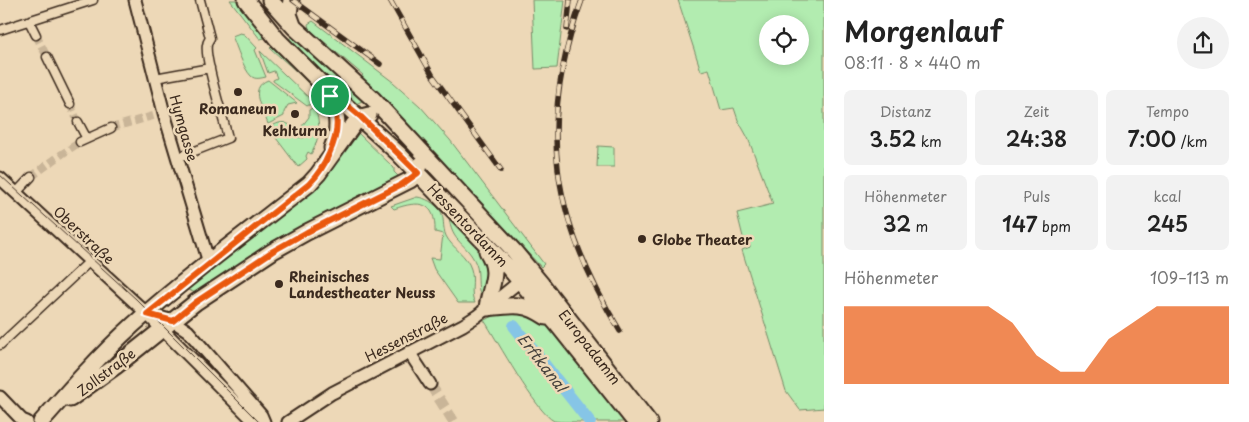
<!DOCTYPE html>
<html lang="de">
<head>
<meta charset="utf-8">
<style>
	:root { --surface:#fff; --page:#f2f2f2; --text:#222; --muted:#767676; --accent:#ea580c }
	body { margin:0; font-family:"Playpen Sans",sans-serif; background:var(--page); color:var(--text); height:100vh; display:flex; flex-direction:column; font-size:19px; white-space:nowrap }
	* { box-sizing:border-box; margin:0 }
	p { font-size:16px; color:var(--muted) }
	.icon { flex:none; width:28px; height:28px; fill:none; stroke:currentColor; stroke-width:2; stroke-linecap:round; stroke-linejoin:round }
	.map { position:relative; flex:1; overflow:hidden }
	.sheet { display:flex; flex-direction:column; background:var(--surface); width:425px }
	.sheet>* { flex:none }
	.buttons { position:absolute; left:759px; top:15px; display:grid; gap:10px }
	.buttons a { display:grid; place-items:center; width:50px; height:50px; border-radius:50%; background:var(--surface); box-shadow:0 2px 12px #0003; font-size:25px }
	.pin { position:absolute; display:grid; place-items:center; width:42px; height:42px; color:#fff; margin:-21px; border:2px solid #fff; border-radius:50%; box-shadow:0 1px 5px #0007 }
	.round { display:grid; place-items:center; flex:none; width:52px; height:52px; border-radius:26px; background:var(--page) }
	.head { display:flex; align-items:center; justify-content:space-between; height:85px; padding:0 20px }
	h1 { font-size:28px; font-weight:600; line-height:38px }
	.stats { display:grid; grid-template-columns:repeat(3,1fr); gap:8px; height:85px; padding:5px 20px }
	.stats div { display:grid; align-content:center; border-radius:8px; background:var(--page); text-align:center }
	.stats b { font-size:21px; font-weight:600 }
	.stats small { font-size:14px; font-weight:400 }
	.stats p { font-size:14px }
	.chart { height:140px; padding:10px 20px }
	.chart p { display:flex; justify-content:space-between }
	.chart svg { width:100%; height:90px; margin-top:5px; fill:var(--accent); opacity:.7 }
	main { display:flex; flex:1; min-height:0 }
	.map>svg:first-child { display:block }
</style>
</head>
<body>
<main>
<div class="map">
<svg width="824" height="422" viewBox="0 0 824 422">
	<rect width="100%" height="100%" fill="#edd8b7"/>
	<filter id="ink" filterUnits="userSpaceOnUse"><feTurbulence type="fractalNoise" baseFrequency=".02" numOctaves="2"/><feDisplacementMap in="SourceGraphic" scale="10" xChannelSelector="R" yChannelSelector="G"/><feConvolveMatrix kernelMatrix="1 2 1 2 8 2 1 2 1" color-interpolation-filters="sRGB"/></filter>
	<g filter="url(#ink)">
		<path fill="#b2ecb0" stroke="#768b67" fill-rule="evenodd" d="M230,0H236L265,38L260,39Z
			M532,0H565L557,68L535,69Z
			M678,0H824V408L800,410L786,391L742,250L750,247L749,240L744,241L737,213L773,204L748,138L738,120L734,108L721,110L709,69L701,71ZM768,24H800V56H768Z
			M313,21L393,82L420,106L450,140L544,264L541,267L405,121L361,77L363,75L309,29L308,24Z
			M240,33L244,34L257,48L255,50L266,77C261,78 255,80 251,76C243,68 237,47 232,36Z
			M294,35L366,99L354,105L288,40Z
			M273,45L317,88L330,110L325,108C315,84 289,66 270,48Z
			M260,51L310,99L312,103L307,106L273,81V80L277,78L274,71L268,73Z
			M268,80L297,103L288,105L284,112V116L268,124C263,110 247,88 268,80Z
			M314,107C321,122 320,139 311,154L308,152L306,156L307,159L298,167L273,134L270,127C280,122 283,120 293,127L294,136L303,138L311,133L310,130L304,131L302,126L309,117V110Z
			M356,131L394,168V172L398,176L391,183L198,294L186,289L257,234L284,208Z
			M598,146L614,147V167H597Z
			M417,197C426,198 434,203 440,210C445,217 442,227 446,236C452,248 467,255 471,269C475,281 469,293 475,303H458L434,269L430,258L440,259L443,234L435,232C436,201 419,200 394,209L391,206Z
			M452,214L460,229L480,251L488,267L485,294L481,296C476,287 480,274 476,264C467,242 451,244 449,216Z
			M513,311L536,315L549,326L628,422H594L555,375L517,324L512,328L550,380L585,422C576,422 561,422 554,421C536,412 497,340 484,320L502,313Z"/>
		<g fill="none" stroke-linecap="round" stroke-linejoin="round">
			<path stroke="#86c5e6" stroke-width="12" d="M514,326L590,422"/>
			<path stroke="#c9b598" stroke-width="8" stroke-dasharray="8 4" stroke-linecap="butt" d="M36,35L47,57
				M70,104L78,122
				M111,128L156,115
				M31,177L62,154L80,142"/>
			<path stroke="#c9b598" stroke-width="11" stroke-dasharray="11 5.5" stroke-linecap="butt" d="M430,384L454,422"/>
			<defs>
				<path id="pedestrian" d="M29,21L36,35
					M0,30L93,0
					M47,57L70,104
					M155,78L210,68
					M78,122L87,139
					M80,142L111,128
					M177,158L228,138C224,120 204,59 207,45C207,42 209,40 210,38L200,0
					M16,193L31,177
					M0,345L90,261"/>
				<path id="minor" d="M135,0L164,113L209,263
					M0,178L142,309L255,422
					M149,314L173,321L188,331L261,415L264,422
					M409,352L430,384
					M0,397L22,420L27,422
					M288,422L332,393L463,325L477,316L525,277"/>
				<path id="secondary" d="M246,0L277,39L322,84L398,153L508,267L556,323L635,422
					M270,0L294,27L373,99L514,251L544,287L649,422
					M291,0L289,14L293,25
					M326,89C337,109 341,127 332,148
					M487,251C501,274 490,284 487,308C512,305 525,302 546,317
					M70,399L116,366L196,302L273,251L307,232L410,180L418,173L420,165
					M41,422C70,389 100,355 133,325C189,275 250,230 309,184L318,174L354,124L361,117L369,115"/>
			</defs>
			<use href="#pedestrian" stroke="#3b2a1e" stroke-width="11"/>
			<use href="#minor" stroke="#3b2a1e" stroke-width="15"/>
			<use href="#secondary" stroke="#3b2a1e" stroke-width="19"/>
			<use href="#pedestrian" stroke="#edd8b7" stroke-width="8"/>
			<use href="#minor" stroke="#edd8b7" stroke-width="11"/>
			<use href="#secondary" stroke="#edd8b7" stroke-width="15"/>
			<path stroke="#3b2a1e" stroke-width="1" d="M0,175L136,299L259,422"/>
			<defs>
				<path id="rail" d="M293,0L380,64
					M390,0L433,76L501,170
					M582,0C536,126 552,219 620,331
					M567,29L570,0"/>
			</defs>
			<use href="#rail" stroke="#3b2a1e" stroke-width="5.5"/>
			<use href="#rail" stroke="#edd8b7" stroke-width="4" stroke-dasharray="11" stroke-linecap="butt"/>
		</g>
	</g>
	<g fill="none" stroke-linecap="round" stroke-linejoin="round" filter="url(#ink)">
		<defs>
			<path id="route" d="M322,84L361,117L418,173L401,185L307,232L273,251L196,302L173,321L147,314L309,184C318,175 324,166 329,154C342,126 338,110 322,84Z"/>
		</defs>
		<use href="#route" stroke="#fff" stroke-width="10"/>
		<use href="#route" stroke="#ea580c" stroke-width="6"/>
	</g>
	<g fill="#3b2a1e" stroke="#edd8b7" stroke-width="2">
		<circle cx="238" cy="92" r="5"/>
		<circle cx="295" cy="114" r="5"/>
		<circle cx="642" cy="239" r="5"/>
		<circle cx="279" cy="284" r="5"/>
	</g>
	<g text-anchor="middle" dominant-baseline="central" stroke-width="5" stroke-linejoin="round" paint-order="stroke">
		<g font-size="14" font-weight="bold" fill="#3b2a1e" stroke="#edd8b7">
			<text x="238" y="108">Romaneum</text>
			<text x="295" y="130">Kehlturm</text>
			<text x="652" y="239" text-anchor="start">Globe Theater</text>
			<text x="289" y="276" text-anchor="start">Rheinisches<tspan x="289" dy="16">Landestheater Neuss</tspan></text>
		</g>
		<g font-size="14" fill="#3b2a1e" stroke="#edd8b7">
			<text transform="translate(184 128) rotate(74)">Hymgasse</text>
			<text transform="translate(468 225) rotate(46)">Hessentordamm</text>
			<text transform="translate(84 235) rotate(43)">Oberstraße</text>
			<text transform="translate(406 337) rotate(-27)">Hessenstraße</text>
			<text transform="translate(590 347) rotate(52)">Europadamm</text>
			<text transform="translate(106 372) rotate(-37)">Zollstraße</text>
		</g>
		<g font-size="15" font-style="italic" fill="#46413c" stroke="#edd8b7">
			<text transform="translate(543 362) rotate(52)">Erftkanal</text>
		</g>
	</g>
</svg>
<div class="buttons">
<a><svg class="icon" aria-label="locate" viewBox="0 0 24 24"><circle cx="12" cy="12" r="6"/><path d="M12 2v4M12 18v4M2 12h4M18 12h4"/></svg></a>
</div>
<div class="pin" style="left:330px;top:96px;background:#1e9e55"><svg class="icon" aria-label="arrive" viewBox="0 0 24 24"><path d="M6 21V4h12l-3 4 3 4H6"/></svg></div>
</div>
<section class="sheet">
<div class="head"><div><h1>Morgenlauf</h1><p>08:11 · 8 × 440 m</p></div><a class="round"><svg class="icon" aria-label="share" viewBox="0 0 24 24"><path d="M12 15V3M7 8l5-5 5 5M5 13v7h14v-7"/></svg></a></div>
<div class="stats">
<div><p>Distanz</p><b>3.52<small> km</small></b></div>
<div><p>Zeit</p><b>24:38</b></div>
<div><p>Tempo</p><b>7:00<small> /km</small></b></div>
</div>
<div class="stats">
<div><p>Höhenmeter</p><b>32<small> m</small></b></div>
<div><p>Puls</p><b>147<small> bpm</small></b></div>
<div><p>kcal</p><b>245</b></div>
</div>
<div class="chart"><p><span>Höhenmeter</span>109–113 m</p>
<svg viewBox="0 0 160 44" preserveAspectRatio="none"><path d="M0 44V6L10 6L20 6L30 6L40 6L50 6L60 6L70 14L80 30L90 38L100 38L110 22L120 14L130 6L140 6L150 6L160 6V44z"/></svg>
</div>
</section>
</main>
</body>
</html>
